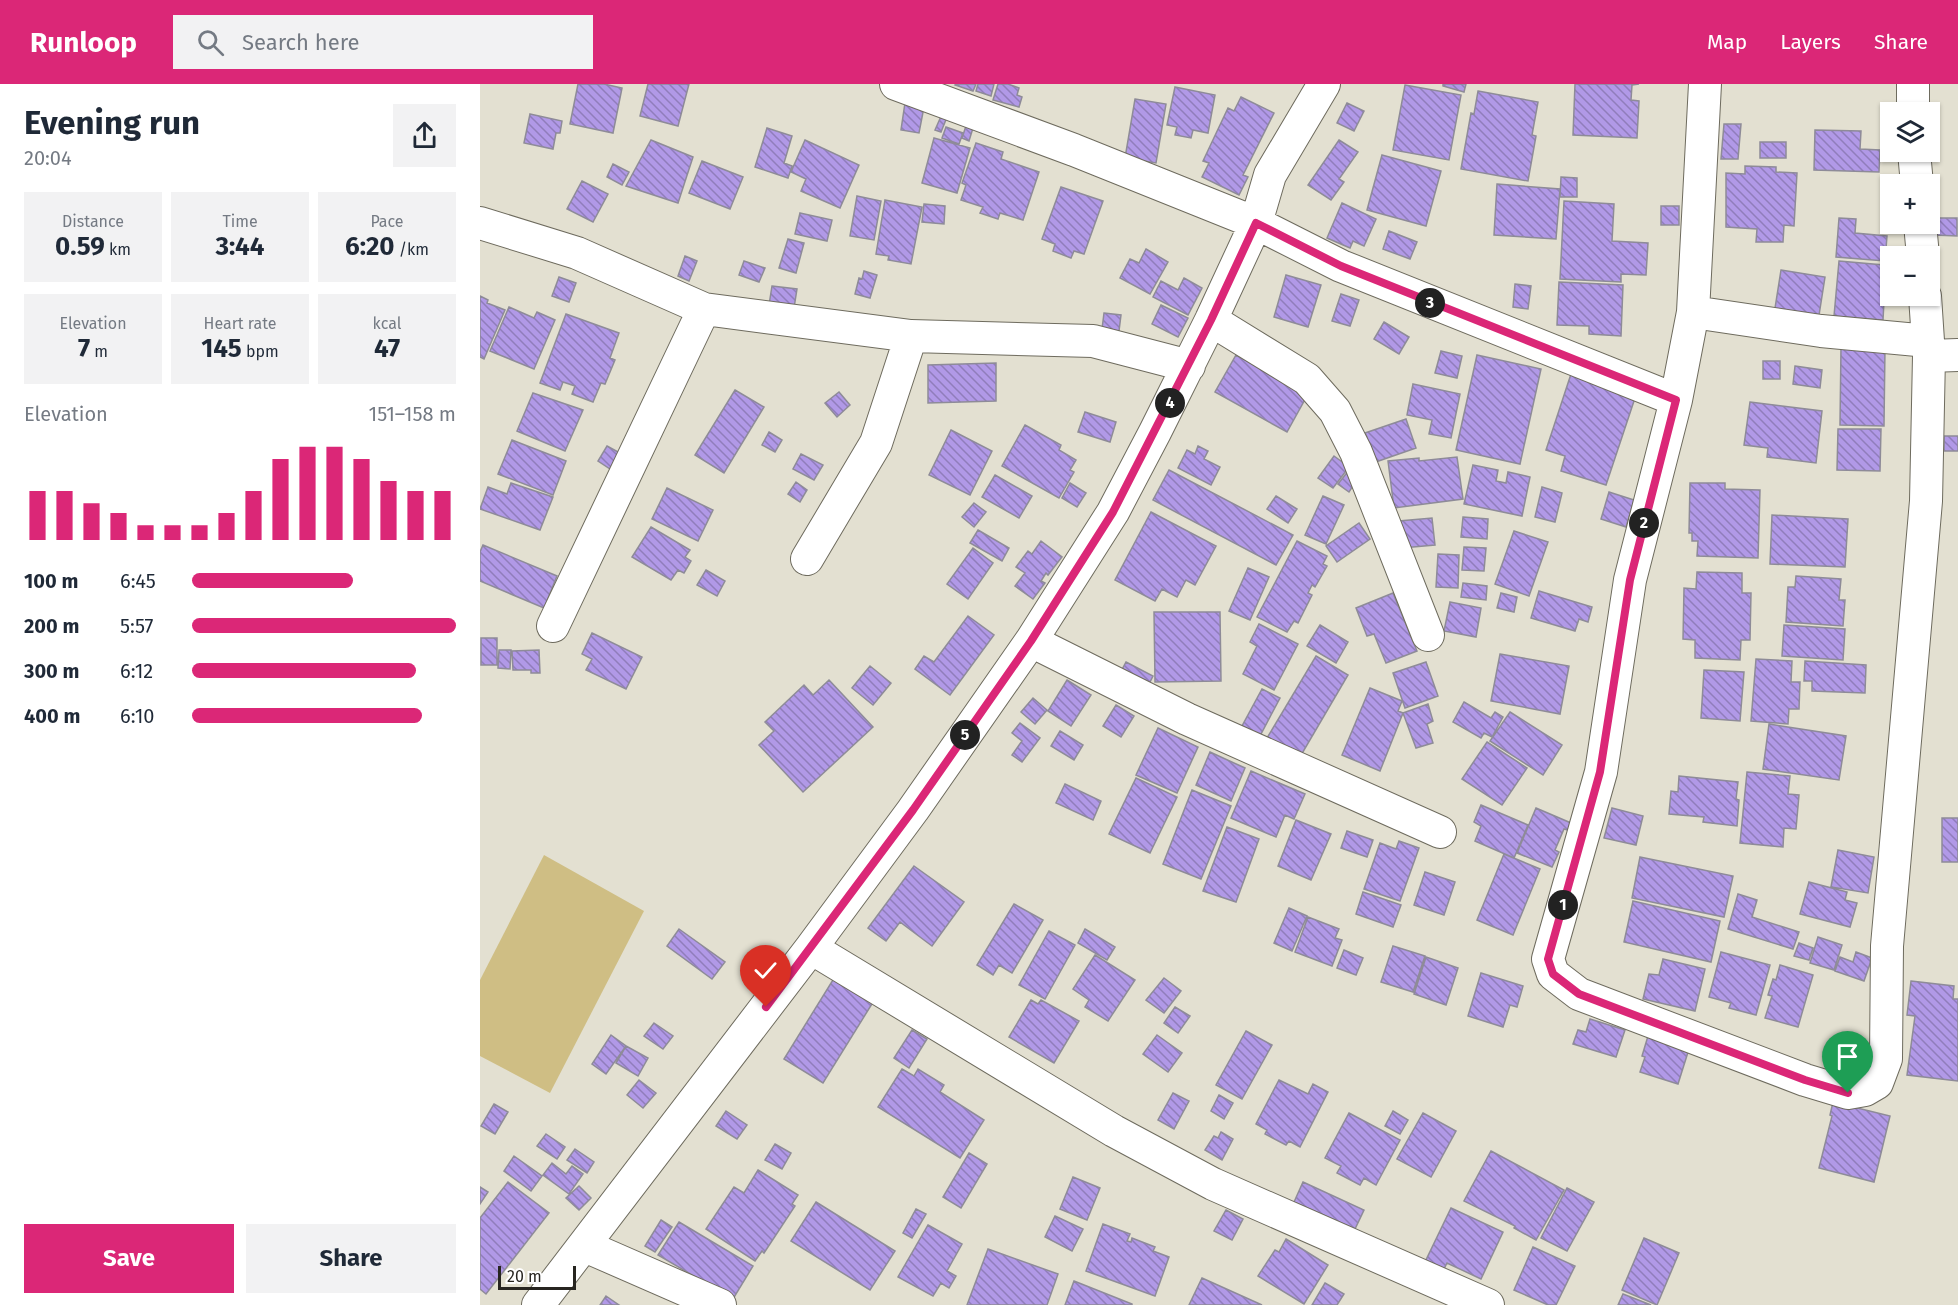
<!DOCTYPE html>
<html lang="en">
<head>
<meta charset="utf-8">
<style>
	:root { --surface:#fff; --page:#f2f2f3; --text:#1f2937; --muted:#747a83; --accent:#db2777 }
	body { margin:0; font-family:"Fira Sans",sans-serif; background:var(--page); color:var(--text); height:100vh; display:flex; flex-direction:column; font-size:22px; white-space:nowrap }
	* { box-sizing:border-box; margin:0 }
	p { font-size:20px; color:var(--muted) }
	.icon { flex:none; width:33px; height:33px; fill:none; stroke:currentColor; stroke-width:2; stroke-linecap:round; stroke-linejoin:round }
	.map { position:relative; flex:1; overflow:hidden }
	.details { display:flex; flex-direction:column; background:var(--surface); width:480px }
	.details>* { flex:none }
	.controls { position:absolute; left:1400px; top:18px; display:grid; gap:12px }
	.controls a { display:grid; place-items:center; width:60px; height:60px; border-radius:0px; background:var(--surface); box-shadow:0 2px 4px #0004; font-size:30px }
	.scale { position:absolute; left:18px; bottom:15px; width:78px; box-sizing:border-box; padding-left:6px; border:3px solid #272520; border-top:0; font-size:16px; line-height:21px; white-space:nowrap; color:#272520; -webkit-text-stroke:4px #fff; paint-order:stroke }
	.pin { position:absolute; display:grid; place-items:center; width:51px; height:51px; color:#fff; margin:-62px -26px; border-radius:50% 50% 50% 0; rotate:-45deg; box-shadow:0 0 6px #0007 }
	.pin .icon { rotate:45deg }
	.km { position:absolute; width:30px; height:30px; margin:-15px; border-radius:50%; background:#222; color:#fff; font-size:16px; line-height:30px; text-align:center }
	.round { display:grid; place-items:center; flex:none; width:63px; height:63px; border-radius:0px; background:var(--page) }
	.summary { display:flex; align-items:center; justify-content:space-between; height:102px; padding:0 24px }
	h1 { font-size:33px; font-weight:700; line-height:45px }
	.stats { display:grid; grid-template-columns:repeat(3,1fr); gap:9px; height:102px; padding:6px 24px }
	.stats div { display:grid; align-content:center; border-radius:0px; background:var(--page); text-align:center }
	.stats b { font-size:26px; font-weight:700 }
	.stats small { font-size:16px; font-weight:400 }
	.stats p { font-size:16px }
	.chart { height:168px; padding:12px 24px }
	.chart p { display:flex; justify-content:space-between }
	.chart svg { width:100%; height:108px; margin-top:6px; stroke:var(--accent); stroke-width:6 }
	.action { display:flex; gap:12px; margin-top:auto; padding:12px 24px }
	.action a { flex:1; height:69px; border-radius:0px; background:var(--accent); color:#fff; font-size:24px; font-weight:700; line-height:69px; text-align:center }
	.action a+a { background:var(--page); color:var(--text) }
	ul { padding:0 24px; list-style:none; font-size:20px }
	li { display:grid; grid-template-columns:96px 72px 1fr; align-items:center; height:45px }
	li i { height:15px; border-radius:8px; background:var(--accent) }
	header { display:flex; align-items:center; gap:36px; box-sizing:border-box; height:84px; padding:0 30px; background:var(--accent); color:#fff }
	header strong { font-size:28px }
	nav { display:flex; gap:33px; margin-inline-start:auto; font-size:21px }
	.search { width:420px; height:54px; background:var(--page); display:flex; align-items:center; gap:15px; box-sizing:border-box; padding:0 21px; border-radius:0px; color:var(--muted); font-size:22px }
	main { display:flex; flex:1; min-height:0 }
	.map>svg:first-child { display:block }
</style>
</head>
<body>
<header>
<strong>Runloop</strong>
<div class="search"><svg class="icon" aria-label="search" viewBox="0 0 24 24"><circle cx="10" cy="10" r="6"/><path d="M15 15l6 6"/></svg>Search here</div>
<nav><a>Map</a><a>Layers</a><a>Share</a></nav>
</header>
<main>
<section class="details">
<div class="summary"><div><h1>Evening run</h1><p>20:04</p></div><a class="round"><svg class="icon" aria-label="share" viewBox="0 0 24 24"><path d="M12 15V3M7 8l5-5 5 5M5 13v7h14v-7"/></svg></a></div>
<div class="stats">
<div><p>Distance</p><b>0.59<small> km</small></b></div>
<div><p>Time</p><b>3:44</b></div>
<div><p>Pace</p><b>6:20<small> /km</small></b></div>
</div>
<div class="stats">
<div><p>Elevation</p><b>7<small> m</small></b></div>
<div><p>Heart rate</p><b>145<small> bpm</small></b></div>
<div><p>kcal</p><b>47</b></div>
</div>
<div class="chart"><p><span>Elevation</span>151–158 m</p>
<svg viewBox="0 0 160 44" preserveAspectRatio="none"><path d="M5 44V24M15 44V24M25 44V29M35 44V33M45 44V38M55 44V38M65 44V38M75 44V33M85 44V24M95 44V11M105 44V6M115 44V6M125 44V11M135 44V20M145 44V24M155 44V24"/></svg>
</div>
<ul>
<li><b>100 m</b>6:45<i style="width:61%"></i></li>
<li><b>200 m</b>5:57<i style="width:100%"></i></li>
<li><b>300 m</b>6:12<i style="width:85%"></i></li>
<li><b>400 m</b>6:10<i style="width:87%"></i></li>
</ul>
<div class="action"><a>Save</a><a>Share</a></div>
</section>
<div class="map">
<svg width="1478" height="1221" viewBox="0 0 1478 1221">
	<defs>
		<pattern id="building-back-hatch" width="6" height="6" patternUnits="userSpaceOnUse" patternTransform="scale(1.5)"><rect width="6" height="6" fill="#b199e7"/><path d="M-1 5l2 2M0 0l6 6M5-1l2 2" fill="none" stroke="#907dbb"/></pattern>
	</defs>
	<rect width="100%" height="100%" fill="#e3e0d1"/>
	<path fill="#cfbe84" d="M64,771L164,827L70,1009L0,972V896Z"/>
	<path fill="url(#building-back-hatch)" stroke="#8e8b98" stroke-width="1.5" d="M98,0H124L142,4L133,49L90,40Z
		M168,0H209L198,42L160,32Z
		M476,0H496L493,7L475,1Z
		M498,0H514L511,12L496,7Z
		M518,0H528L539,4L537,11L542,13L539,23L513,16Z
		M963,0H986L984,8L963,2Z
		M1095,0H1159L1152,1L1151,16L1159,17L1157,54L1093,51Z
		M925,1L981,11L969,76L913,66Z
		M695,3L735,11L728,49L713,46L711,54L695,51L697,43L687,41Z
		M998,7L1058,18L1052,51L1056,52L1048,97L981,85L991,29L994,30Z
		M761,13L794,29L763,91L768,93L759,111L722,93L729,79L723,77L748,24L754,27Z
		M655,15L686,20L676,79L645,74Z
		M425,19L444,23L439,49L421,46Z
		M867,19L884,27L874,47L857,39Z
		M50,30L82,37L80,49H76L73,65L44,59Z
		M462,30L467,33L461,48L455,46Z
		M1244,40H1261L1258,75H1241Z
		M486,42L493,44L489,57L482,54Z
		M466,43L483,49L479,60L462,54Z
		M287,44L312,52L304,79L312,82L308,94L275,83Z
		M1335,46L1381,47L1380,65L1400,66L1399,88L1334,86Z
		M454,54L490,64L477,109L442,99Z
		M171,56L213,73L198,119L146,102Z
		M325,56L379,81L360,124L321,107L326,95L311,88Z
		M859,56L878,68L859,95L864,98L851,116L828,101Z
		M1280,58H1306V74H1280Z
		M496,59L523,68L521,75L559,88L543,136L520,129L518,135L500,129L503,123L481,116L486,101L482,99Z
		M902,71L961,87L946,142L887,126Z
		M222,77L263,93L250,125L209,109Z
		M133,80L149,88L142,101L127,93Z
		M1265,82L1296,83V88L1317,89L1314,142L1304,141L1303,158H1276L1277,145L1246,143V89L1265,90Z
		M1081,93L1097,94V113H1080Z
		M102,97L128,110L113,138L87,125Z
		M1017,100L1080,105L1076,155L1014,151Z
		M581,103L623,117L604,170L594,167L591,174L573,167L575,160L562,155Z
		M377,112L401,117L394,156L370,152Z
		M405,116L442,123L431,180L408,176L409,172L396,170Z
		M1084,117L1134,120L1132,157L1168,159L1166,191L1141,190V198L1080,195Z
		M862,119L896,135L884,162L873,157L870,164L847,154Z
		M444,120L465,122L464,140L442,138Z
		M1181,122H1199V141H1181Z
		M320,129L352,136L347,157L315,150Z
		M1359,134L1376,135L1375,149L1407,152L1405,177L1356,173Z
		M1455,134H1477V152L1454,151Z
		M909,147L937,158L930,175L903,165Z
		M308,155L324,159L316,189L299,184Z
		M666,165L688,178L670,210L640,194L650,175L659,179Z
		M205,172L217,177L209,197L198,192Z
		M264,177L285,184L279,198L259,191Z
		M1359,177L1404,181L1401,217H1404L1403,236L1354,232Z
		M1301,186L1345,193L1337,244L1293,237Z
		M384,187L397,191L390,214L375,210L379,194L382,195Z
		M806,191L841,201L828,243L794,233Z
		M79,193L96,199L89,218L72,212Z
		M704,194L722,204L708,231L673,213L681,197L698,206Z
		M1079,198L1143,201L1141,252L1109,250V242L1077,241Z
		M1035,200L1051,202L1048,225L1033,223Z
		M292,202L317,205L314,224L289,221Z
		M861,210L879,216L870,242L852,237Z
		M0,212L8,216L7,219L25,226L4,275L0,273Z
		M681,221L708,234L698,253L672,240Z
		M29,223L54,234L57,228L75,236L54,285L10,267Z
		M624,229L641,231L639,247L622,245Z
		M86,230L139,249L130,274L135,276L125,300L121,299L113,318L92,310L95,302L83,298L80,306L60,299Z
		M904,238L929,253L919,270L894,255Z
		M1361,263L1405,264L1404,342L1360,341Z
		M961,267L982,272L977,294L955,289Z
		M756,271L828,310L807,348L735,308Z
		M997,271L1061,285L1040,380L976,366Z
		M1283,277H1300V295H1283Z
		M516,279V317L448,319V281Z
		M1315,282L1342,286L1340,304L1313,300Z
		M1091,290L1156,311L1126,401L1081,387L1085,372L1066,366Z
		M933,300L980,310L971,354L949,350L952,336L927,331Z
		M255,306L284,323L244,389L215,371Z
		M359,308L370,321L357,333L345,319Z
		M53,309L103,326L85,367L37,347Z
		M1270,318L1342,327L1336,379L1287,373L1288,364L1264,361Z
		M605,328L636,338L630,358L598,348Z
		M926,335L936,364L890,380L881,355L887,353L885,349Z
		M545,341L581,361L579,366L596,376L590,386L594,388L579,414L522,382Z
		M1358,345H1401L1400,387L1357,386Z
		M471,346L512,367L490,411L449,391Z
		M289,348L302,356L295,368L282,361Z
		M1464,352H1478V367H1464Z
		M32,356L86,377L73,411L18,390Z
		M127,362L140,369L130,385L118,377Z
		M718,362L728,367L724,375L740,383L731,401L698,384L707,366L715,370Z
		M321,370L343,381L334,396L313,385Z
		M854,372L869,383L853,404L838,394Z
		M977,373L983,415L914,424L908,377L939,374V377Z
		M993,381L1018,386L1016,397L1026,399L1028,388L1050,393L1042,432L984,420Z
		M689,386L813,451L796,481L673,416Z
		M869,386L879,393L869,408L858,400Z
		M515,391L552,412L539,434L502,413Z
		M316,398L327,406L320,418L308,410Z
		M31,399L73,413L60,446L0,425L8,403L27,410Z
		M590,399L606,409L597,423L582,414Z
		M1210,399H1245V405L1280,406L1278,474L1217,472L1218,457H1212V449H1209Z
		M1062,403L1082,409L1075,438L1055,433Z
		M187,404L233,426L218,457L172,435Z
		M1129,408L1154,416L1146,443L1121,435Z
		M796,412L817,425L808,439L787,425Z
		M843,412L864,421L846,460L825,451Z
		M494,419L506,428L494,443L482,433Z
		M671,428L736,462L715,501L706,496L697,513L682,505L675,517L635,496Z
		M1292,431L1368,435L1365,483L1290,480Z
		M983,433L1008,435L1007,455L981,453Z
		M952,434L955,461L922,464L919,437Z
		M879,439L890,455L857,478L846,462Z
		M171,443L210,466L205,473L211,477L204,489L198,486L191,496L152,473Z
		M498,446L529,464L522,477L490,459Z
		M1034,447L1068,458L1049,512L1015,500Z
		M561,457L582,473L568,491L566,489L561,497L565,499L553,515L535,502L545,489L536,483L548,467L552,470Z
		M817,457L847,472L843,480L847,482L835,503L832,501L828,509L832,511L818,539L814,537L807,548L777,533Z
		M3,461L77,492L64,524L0,497V468Z
		M984,463L1006,464L1004,487L982,486Z
		M493,464L513,479L488,515L467,500Z
		M958,470L979,471L978,504L956,503Z
		M768,484L789,493L770,536L749,527Z
		M226,486L245,497L237,512L217,501Z
		M1217,488L1262,489V509H1271L1270,556H1261L1260,576L1215,574V556L1203,555L1204,504L1216,505Z
		M1316,492L1361,495L1359,516H1365L1363,542L1306,538L1308,503H1315Z
		M983,499L1007,502L1006,516L981,513Z
		M1059,507L1112,523L1108,538L1099,535L1095,547L1051,534Z
		M913,509L937,567L906,579L894,550L887,552L876,524Z
		M1021,509L1037,513L1034,528L1017,524Z
		M970,518L1001,524L996,553L964,547Z
		M674,528H740L741,597L675,598Z
		M488,532L514,551L470,611L435,585L444,572L454,578Z
		M779,540L818,560L794,606L763,590L777,562L770,558Z
		M840,541L868,558L856,579L827,562Z
		M1304,541L1365,545L1363,576L1302,572Z
		M112,549L162,573L146,605L106,586L112,575L102,570Z
		M1,554H17V581H1Z
		M19,566H31L30,585L18,584Z
		M59,566L60,589H51V586H33L32,567Z
		M1020,570L1089,582L1080,630L1011,617Z
		M836,572L868,591L820,673L787,654Z
		M1276,575L1312,577L1311,598H1320L1319,625H1309L1308,640L1271,637Z
		M1325,577L1386,581L1385,609L1332,607V597H1324Z
		M646,578L673,592L664,610L637,595Z
		M946,578L958,612L925,624L913,589Z
		M390,582L411,599L393,621L372,604Z
		M1224,586L1264,588L1260,637L1221,634Z
		M349,596L393,643L323,708L279,661L294,647L285,638L324,601L333,611Z
		M587,596L611,611L591,642L568,627Z
		M890,604L922,617L918,627L923,629L900,687L862,671Z
		M782,605L800,614L780,652L762,642Z
		M553,614L567,626L555,640L541,628Z
		M984,618L1011,634L1015,628L1023,633L1012,653L1004,649L1001,654L973,638Z
		M948,620L953,637L947,640L953,659L936,664L923,629Z
		M636,621L654,632L641,653L623,642Z
		M1030,628L1082,661L1063,691L1010,657Z
		M540,639L560,654L542,678L532,671L542,657L532,649Z
		M1289,640L1366,652L1359,696L1283,685Z
		M678,644L718,663L697,709L656,691Z
		M580,647L603,661L594,676L571,662Z
		M1007,658L1047,684L1022,721L982,695Z
		M730,668L765,684L751,717L716,701Z
		M771,687L825,710L814,735L805,731L796,753L751,734Z
		M1267,688L1310,692L1308,710L1319,711L1316,745L1304,744L1303,763L1260,759Z
		M1199,692L1258,698L1256,715L1259,716L1257,742L1223,738L1224,733L1189,730L1191,707L1198,708Z
		M656,694L697,713L670,769L629,750Z
		M585,700L621,717L613,736L576,719Z
		M712,706L751,722L721,795L683,780Z
		M1001,721L1048,741L1034,774L995,757L1001,742L994,738Z
		M1056,724L1091,739L1088,746L1084,745L1075,766L1079,768L1072,783L1037,769Z
		M1132,724L1163,732L1156,761L1124,754Z
		M1462,734H1478V778H1462Z
		M816,736L851,750L831,796L798,782Z
		M747,743L779,755L756,818L723,807Z
		M867,747L893,756L887,773L861,764Z
		M919,757L939,764L920,817L884,805L900,759L916,765Z
		M1358,766L1394,773L1388,809L1351,803Z
		M1024,770L1060,785L1033,851L997,836Z
		M1160,773L1253,792L1244,833L1152,814Z
		M434,782L484,818L452,862L420,838L406,857L388,844Z
		M945,788L975,798L964,831L934,821Z
		M1329,798L1367,808L1365,816L1377,819L1370,843L1320,830Z
		M883,808L921,821L913,843L876,830Z
		M1258,810L1277,816L1272,833L1319,848L1313,865L1248,845Z
		M1153,817L1240,837L1231,878L1144,858Z
		M534,820L563,836L532,889L519,881L513,891L497,881Z
		M809,824L827,832L812,867L794,859Z
		M828,833L859,845L855,854L862,856L852,882L815,868Z
		M199,845L245,878L232,895L187,862Z
		M605,845L635,863L627,876L598,859Z
		M569,847L595,861L565,915L539,901Z
		M1338,853L1362,861L1354,886L1330,879Z
		M1319,859L1333,864L1329,876L1314,872Z
		M913,862L945,872L933,908L901,898Z
		M864,866L883,874L876,891L857,884Z
		M1241,868L1290,881L1276,931L1249,924L1251,919L1229,913Z
		M1376,868L1392,874L1384,897L1355,887L1360,873L1373,878Z
		M615,871L655,896L628,937L605,923L609,916L593,905Z
		M946,873L978,884L966,921L934,910Z
		M1183,875L1225,885L1215,927L1163,915L1169,890L1179,891Z
		M1300,881L1333,891L1318,943L1285,934L1292,912L1288,911L1293,895L1296,896Z
		M1001,889L1043,902L1037,923L1030,921L1023,943L988,932Z
		M356,891L395,915L343,999L304,975Z
		M684,894L701,907L684,929L666,916Z
		M1431,897L1474,902L1473,915H1478V997L1427,991L1435,932L1427,931Z
		M551,916L558,920L561,916L599,937L574,979L529,953Z
		M695,923L710,932L698,949L684,939Z
		M1110,935L1145,946L1136,973L1093,960L1098,946L1106,948Z
		M174,939L193,952L183,965L164,952Z
		M432,946L447,955L429,984L414,974Z
		M766,947L792,961L762,1015L736,1001Z
		M131,951L146,962L126,990L112,980Z
		M677,951L702,969L688,988L663,970Z
		M1168,952L1209,965L1198,1000L1160,988L1165,973L1162,972Z
		M146,962L168,974L158,992L136,979Z
		M422,985L434,992L438,985L464,1001L460,1008L504,1036L480,1074L398,1023Z
		M159,996L176,1009L163,1024L147,1011Z
		M799,996L828,1010L833,1000L848,1008L820,1063L809,1057L806,1061L785,1050L787,1046L776,1040Z
		M693,1009L709,1017L694,1045L678,1036Z
		M739,1011L753,1019L744,1035L731,1027Z
		M1353,1018L1410,1032L1394,1098L1339,1084L1352,1032L1350,1031Z
		M14,1020L28,1028L15,1050L1,1042Z
		M246,1027L267,1041L257,1055L236,1042Z
		M913,1027L928,1036L920,1050L905,1042Z
		M869,1029L920,1056L896,1101L884,1094L880,1101L857,1089L861,1082L845,1074Z
		M943,1029L976,1047L951,1093L917,1075Z
		M741,1048L753,1055L742,1076L725,1066L734,1052L738,1054Z
		M66,1050L85,1063L77,1075L57,1062Z
		M295,1060L311,1069L302,1085L285,1076Z
		M95,1065L114,1078L107,1089L87,1076Z
		M1011,1067L1084,1106L1056,1156L1034,1144L1035,1142L984,1117Z
		M489,1069L507,1080L481,1124L463,1113Z
		M34,1072L62,1092L51,1107L24,1087Z
		M72,1079L86,1090L92,1082L103,1090L89,1110L63,1091Z
		M278,1086L318,1111L312,1120L315,1122L284,1169L282,1167L275,1177L226,1145L254,1103L264,1109Z
		M593,1093L620,1104L607,1136L580,1125Z
		M28,1098L69,1129L6,1210L0,1205V1134Z
		M823,1098L884,1126L875,1145L814,1118Z
		M99,1102L111,1114L99,1126L86,1114Z
		M0,1103L8,1108L0,1120Z
		M1087,1104L1114,1118L1087,1167L1061,1154Z
		M336,1118L415,1167L390,1206L311,1157Z
		M971,1124L1023,1148L1001,1195L967,1179L963,1187L945,1178Z
		M436,1125L446,1130L432,1154L423,1149Z
		M746,1126L763,1135L752,1156L734,1147Z
		M575,1132L603,1145L592,1167L565,1153Z
		M181,1136L192,1143L175,1168L165,1162Z
		M199,1138L273,1182L253,1215L178,1171Z
		M623,1140L650,1150L647,1157L651,1158L652,1154L675,1163L673,1167L689,1173L675,1212L606,1187Z
		M448,1141L482,1160L467,1187L476,1192L469,1204L461,1199L453,1212L418,1193Z
		M1164,1154L1199,1169L1177,1221L1142,1206Z
		M806,1155L848,1181L824,1220L778,1192L795,1166L799,1168Z
		M1053,1163L1095,1182L1076,1221H1068L1034,1206Z
		M508,1165L578,1190L567,1221H487Z
		M722,1194L782,1221H709Z
		M594,1197L652,1220V1221H585Z
		M845,1199L864,1210L857,1221H832Z
		M1143,1210L1171,1221H1138Z
		M126,1212L139,1221H120Z"/>
	<g fill="none" stroke-linecap="round" stroke-linejoin="round">
		<defs>
			<path id="minor" d="M416,0L594,66L776,139L861,182L1196,316
				M1225,0L1213,228L1196,316L1150,496L1121,688L1068,875L1073,890L1099,910L1325,996L1368,1009L1385,1006L1397,999L1406,975L1407,862L1446,417L1449,272L1445,212
				M1433,28V0
				M1434,68L1437,100
				M0,139L97,169L224,225L431,252L613,257L709,282
				M1440,140L1443,172
				M1213,228L1341,247L1448,257
				M731,236L827,295L855,327L876,368L948,551
				M1449,272L1478,271
				M327,475L396,359L431,252
				M73,542L224,225
				M551,557L707,635L960,748
				M331,864L634,1047L733,1100L1008,1221
				M105,1162L240,1221
				M58,1221L331,864L433,726L551,557L633,428L675,348L731,236L776,139L790,91L844,0"/>
		</defs>
		<use href="#minor" stroke="#6e6b5e" stroke-width="34"/>
		<use href="#minor" stroke="#fff" stroke-width="32"/>
	</g>
	<g fill="none" stroke-linecap="round" stroke-linejoin="round">
		<defs>
			<path id="route" d="M286,923L433,726L551,557L633,428L731,236L776,139L861,182L1196,316L1150,496L1120,688L1068,875L1073,890L1099,910L1325,996L1368,1009"/>
		</defs>
		<use href="#route" stroke="#fff" stroke-width="12"/>
		<use href="#route" stroke="#db2777" stroke-width="8"/>
	</g>
</svg>
<div class="controls">
<a><svg class="icon" aria-label="layers" viewBox="0 0 24 24"><path d="M12 4l9 5-9 5-9-5zM3 14l9 5 9-5"/></svg></a>
<a>+</a>
<a>−</a>
</div>
<div class="scale">20 m</div>
<div class="pin" style="left:1368px;top:1009px;background:#1e9e55"><svg class="icon" aria-label="arrive" viewBox="0 0 24 24"><path d="M6 21V4h12l-3 4 3 4H6"/></svg></div>
<div class="pin" style="left:286px;top:923px;background:#d93025"><svg class="icon" aria-label="check" viewBox="0 0 24 24"><path d="M5 12l5 5 9-10"/></svg></div>
<b class="km" style="left:1083px;top:821px">1</b>
<b class="km" style="left:1164px;top:439px">2</b>
<b class="km" style="left:950px;top:219px">3</b>
<b class="km" style="left:690px;top:319px">4</b>
<b class="km" style="left:485px;top:651px">5</b>
</div>
</main>
</body>
</html>
